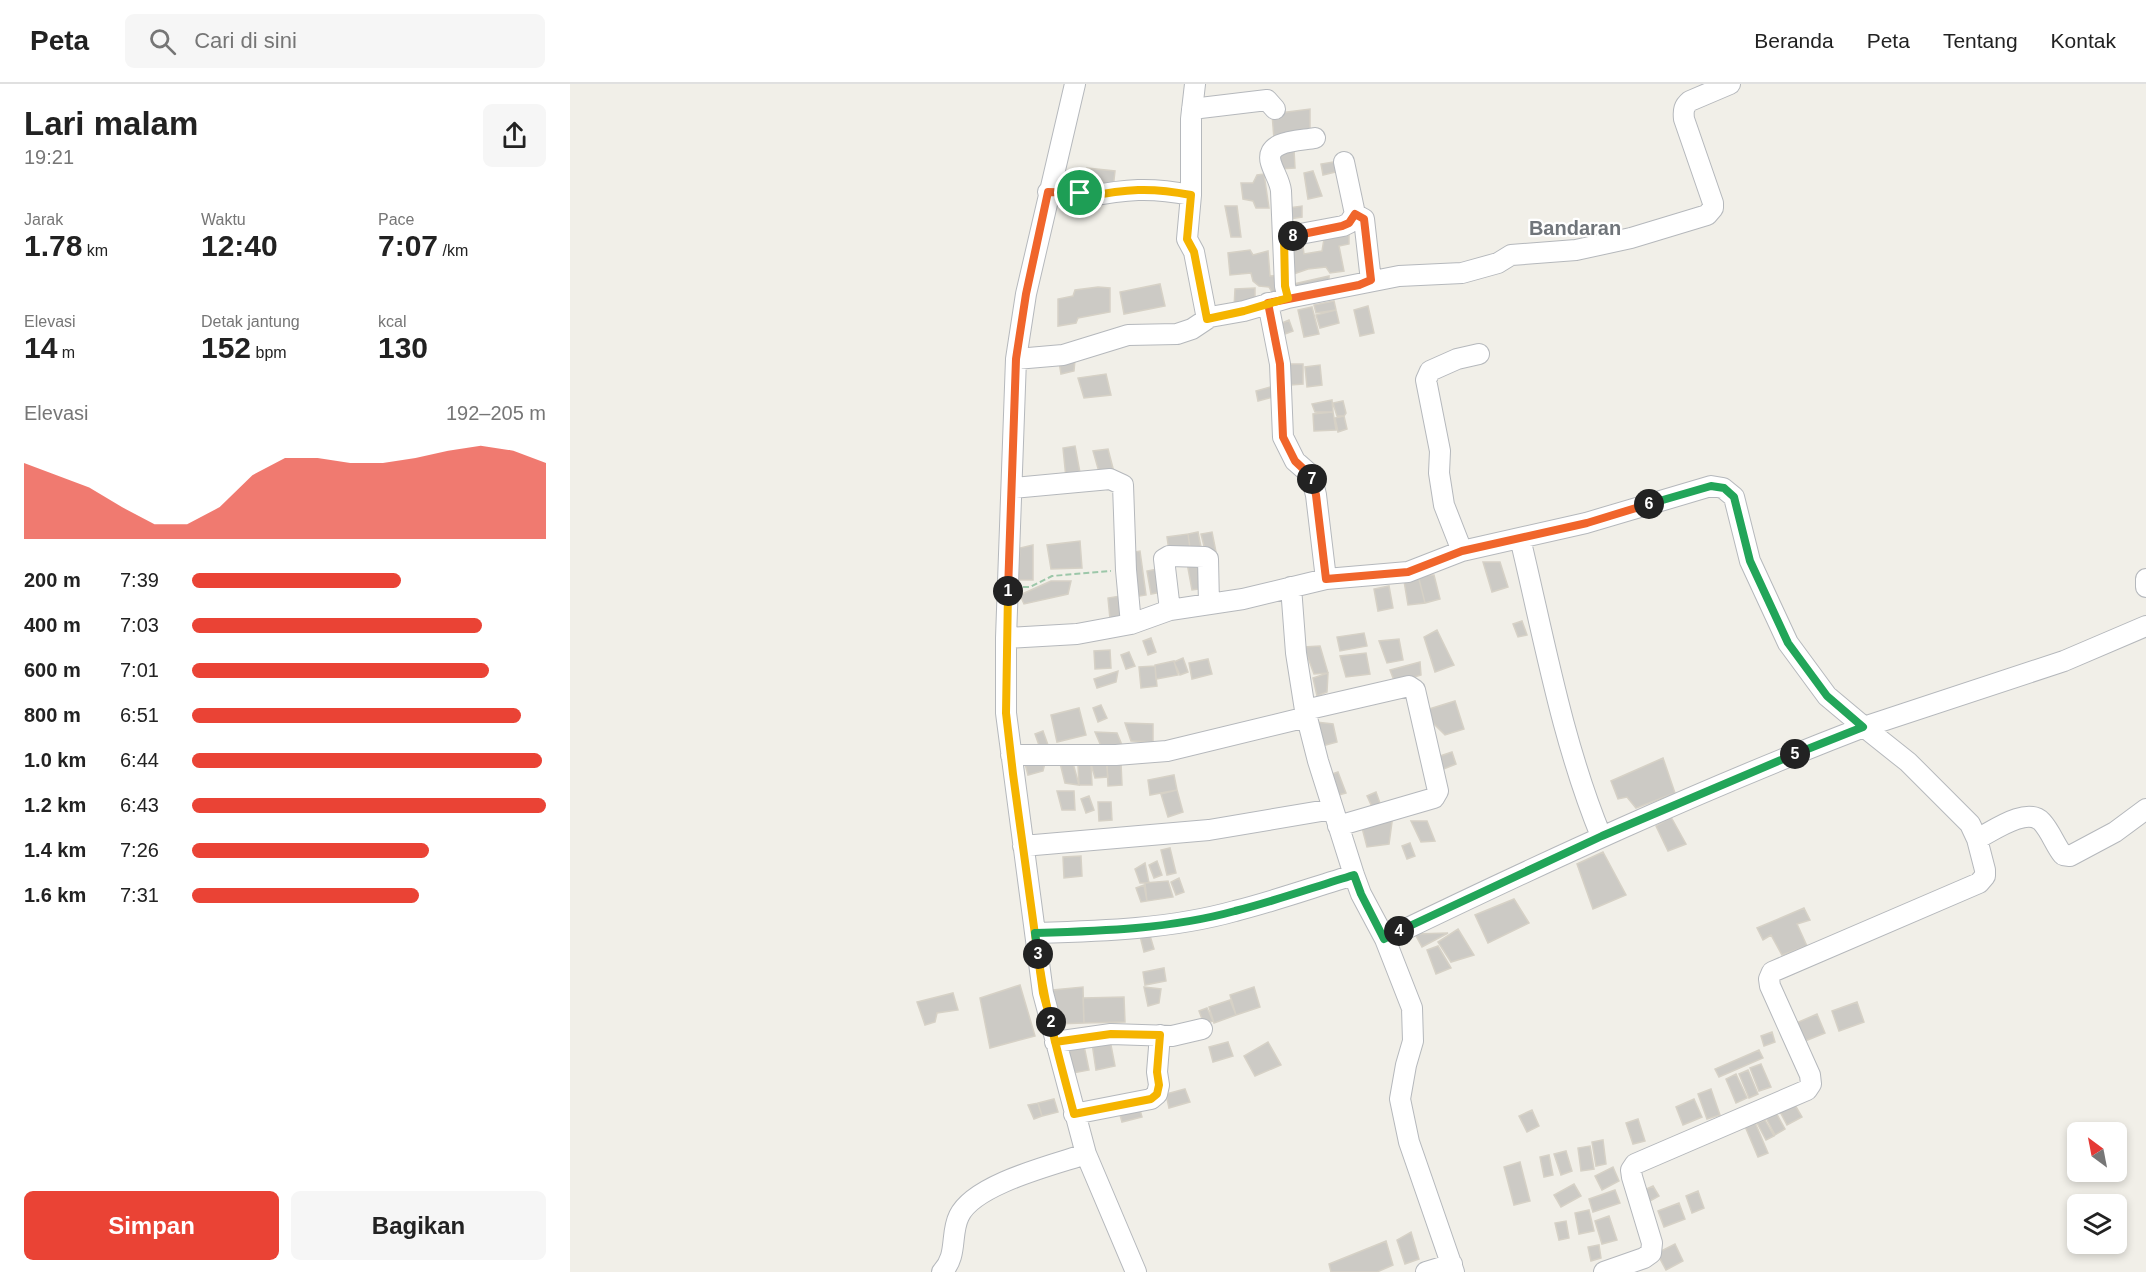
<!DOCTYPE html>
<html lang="id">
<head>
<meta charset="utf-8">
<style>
	:root { --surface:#fff; --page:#f6f6f6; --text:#222; --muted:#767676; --line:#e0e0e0; --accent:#ea4335 }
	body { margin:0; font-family:Helvetica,sans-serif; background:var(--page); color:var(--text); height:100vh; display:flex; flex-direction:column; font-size:22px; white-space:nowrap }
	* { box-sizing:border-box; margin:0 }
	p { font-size:20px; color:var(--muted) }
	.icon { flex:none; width:33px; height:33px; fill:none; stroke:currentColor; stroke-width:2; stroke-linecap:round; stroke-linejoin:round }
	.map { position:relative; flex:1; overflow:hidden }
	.details { display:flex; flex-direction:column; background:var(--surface); width:570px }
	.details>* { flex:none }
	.needle { width:39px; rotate:328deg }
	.tools { position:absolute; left:1497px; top:1038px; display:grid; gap:12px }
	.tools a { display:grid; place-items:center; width:60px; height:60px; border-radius:9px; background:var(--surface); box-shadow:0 3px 9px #0003; font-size:30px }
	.pin { position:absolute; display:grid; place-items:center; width:51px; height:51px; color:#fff; margin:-26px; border:3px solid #fff; border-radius:50%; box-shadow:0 2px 6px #0007 }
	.km { position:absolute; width:30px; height:30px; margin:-15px; border-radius:50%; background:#222; color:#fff; font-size:16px; line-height:30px; text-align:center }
	.round { display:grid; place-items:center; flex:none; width:63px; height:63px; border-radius:9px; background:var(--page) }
	.summary { display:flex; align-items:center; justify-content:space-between; height:102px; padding:0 24px }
	h1 { font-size:33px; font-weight:600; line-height:45px }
	.metrics { display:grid; grid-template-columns:repeat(3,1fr); gap:9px; height:102px; padding:6px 24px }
	.metrics div { display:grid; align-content:center }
	.metrics b { font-size:30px; font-weight:600 }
	.metrics small { font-size:16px; font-weight:400 }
	.metrics p { font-size:16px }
	.chart { height:168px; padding:12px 24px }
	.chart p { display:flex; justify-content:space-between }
	.chart svg { width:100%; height:108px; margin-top:6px; fill:var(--accent); opacity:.7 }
	.action { display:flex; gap:12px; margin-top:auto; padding:12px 24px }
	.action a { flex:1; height:69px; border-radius:9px; background:var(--accent); color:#fff; font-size:24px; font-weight:600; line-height:69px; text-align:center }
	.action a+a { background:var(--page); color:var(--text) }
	ul { padding:0 24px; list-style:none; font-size:20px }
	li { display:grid; grid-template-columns:96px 72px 1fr; align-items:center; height:45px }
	li i { height:15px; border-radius:8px; background:var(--accent) }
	header { display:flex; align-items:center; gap:36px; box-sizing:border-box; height:84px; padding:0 30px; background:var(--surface); border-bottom:2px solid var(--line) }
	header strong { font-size:28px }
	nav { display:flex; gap:33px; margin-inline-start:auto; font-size:21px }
	.search { width:420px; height:54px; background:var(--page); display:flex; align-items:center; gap:15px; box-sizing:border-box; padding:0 21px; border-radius:9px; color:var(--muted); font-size:22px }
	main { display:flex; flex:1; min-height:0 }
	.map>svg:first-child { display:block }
</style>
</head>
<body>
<header>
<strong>Peta</strong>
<div class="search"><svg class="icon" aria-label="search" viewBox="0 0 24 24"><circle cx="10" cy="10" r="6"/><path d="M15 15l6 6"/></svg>Cari di sini</div>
<nav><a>Beranda</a><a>Peta</a><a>Tentang</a><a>Kontak</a></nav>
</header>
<main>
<section class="details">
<div class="summary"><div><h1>Lari malam</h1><p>19:21</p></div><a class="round"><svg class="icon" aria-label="share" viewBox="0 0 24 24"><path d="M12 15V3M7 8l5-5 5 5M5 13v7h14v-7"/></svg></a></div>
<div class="metrics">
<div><p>Jarak</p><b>1.78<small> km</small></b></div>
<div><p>Waktu</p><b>12:40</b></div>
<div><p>Pace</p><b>7:07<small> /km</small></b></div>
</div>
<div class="metrics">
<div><p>Elevasi</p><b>14<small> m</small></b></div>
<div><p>Detak jantung</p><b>152<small> bpm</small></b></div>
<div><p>kcal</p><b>130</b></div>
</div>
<div class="chart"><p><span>Elevasi</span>192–205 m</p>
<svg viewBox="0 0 160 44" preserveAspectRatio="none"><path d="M0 44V13L10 18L20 23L30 31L40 38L50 38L60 31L70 18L80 11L90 11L100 13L110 13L120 11L130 8L140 6L150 8L160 13V44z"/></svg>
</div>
<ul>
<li><b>200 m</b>7:39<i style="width:59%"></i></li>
<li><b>400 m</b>7:03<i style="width:82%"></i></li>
<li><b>600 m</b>7:01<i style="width:84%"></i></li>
<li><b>800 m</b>6:51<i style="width:93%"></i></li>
<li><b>1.0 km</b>6:44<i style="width:99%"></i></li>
<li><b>1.2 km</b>6:43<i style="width:100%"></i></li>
<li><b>1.4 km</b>7:26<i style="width:67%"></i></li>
<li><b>1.6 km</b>7:31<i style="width:64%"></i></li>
</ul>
<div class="action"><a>Simpan</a><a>Bagikan</a></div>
</section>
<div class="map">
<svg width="1576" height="1188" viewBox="0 0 1576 1188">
	<rect width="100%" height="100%" fill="#f1efe8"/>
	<path fill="#cccac5" stroke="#d6d1c6" stroke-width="1.5" d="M740,25V51L704,55L702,30Z
		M724,66L725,84L708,85L706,67Z
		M770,77V87L753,91L751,80Z
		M517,84L545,87L543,105L515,104Z
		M743,87L752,112L738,115L734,89Z
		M694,90L699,124H686L683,117L673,115L671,99H683L687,91Z
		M655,122H667L671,153H661Z
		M732,122V133L720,135L719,124Z
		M779,151V160L769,162L774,187L760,189L756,183L738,185L721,191L720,165L733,162L734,170L752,167L754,155Z
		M680,166L683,171L698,167L700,192L711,191L712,207L702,208L699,203L689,202L683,197L681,189L660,191L658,169Z
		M759,192V202L723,209V200Z
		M590,200L595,222L554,230L550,208Z
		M528,203L540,204V228L508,234L506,239L488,242V215L503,212L505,206Z
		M685,204V219L664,224L665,205Z
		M764,217L766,226L746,229L744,221Z
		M798,222L804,249L790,252L784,226Z
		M742,223L749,250L734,253L728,226Z
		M766,226L769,239L750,244L746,231Z
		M719,236L723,247L715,250L712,239Z
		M505,276L504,287L491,290L489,278Z
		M714,280H733V300L721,301Z
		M750,281L752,301L737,303L735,283Z
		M536,290L541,311L514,314L508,294Z
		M704,302L703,313L688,317L686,307Z
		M762,316L763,328H745L742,320Z
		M773,317L776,329L774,332H767L763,319Z
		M763,328L766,346L744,347L743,330Z
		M774,332L777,345L768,348L765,334Z
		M505,362L511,394H496L493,364Z
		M538,365L544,388H529L523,367Z
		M628,448L632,468L620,464L618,450Z
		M642,448L646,468L636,470L631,450Z
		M618,450L620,464L599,467L597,453Z
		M510,457L512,484L481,485L477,461Z
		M463,461V496H448L450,464Z
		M570,467L576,511L564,513L558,469Z
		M631,477L635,504L622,506L617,479Z
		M913,478H930L938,503L922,508Z
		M593,484L597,507L581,510L577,487Z
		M848,491H864L870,515L855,519Z
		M848,491L855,519L838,521L834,497Z
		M481,497H501L498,510L454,520L450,511Z
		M819,502L823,524L808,527L804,505Z
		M556,511L559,534L540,535L538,514Z
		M952,537L957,551L948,553L943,540Z
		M867,546L884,581L865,588L854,553Z
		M794,549L797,562L770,567L767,553Z
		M581,554L586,568L578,571L573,557Z
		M829,555L833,576L817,579L809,557Z
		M750,562L758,589L744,590L734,563Z
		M540,566L541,584L525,585L524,567Z
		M559,568L565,582L556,585L551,571Z
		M796,569L800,590L776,593L770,572Z
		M613,574L618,588L610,591L604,578Z
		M638,575L642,590L622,595L619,579Z
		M604,577L608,591L586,595L585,581Z
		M850,578L851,591L825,599L820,586Z
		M585,582L587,602L571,604L569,583Z
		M548,587L546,598L527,604L524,595Z
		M758,589L757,608L747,612L743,594Z
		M885,617L894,645L875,651L862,638L859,625Z
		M531,621L537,634L528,638L523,624Z
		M509,624L516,651L487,658L481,631Z
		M746,638L763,640L767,658L752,662Z
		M555,639L583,640V658L561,657Z
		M473,647L478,661L470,664L465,650Z
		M525,648L547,649L552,661L531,662Z
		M882,668L886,680L871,686L867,673Z
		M1093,674L1105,709L1066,724L1057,713L1048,715L1041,697Z
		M476,675L473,687L458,691L454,676Z
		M536,676L538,693L525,694L521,680Z
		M490,679H503L509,701L495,699Z
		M551,679L552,701L538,702L537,680Z
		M521,680L522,701H509L508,681Z
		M768,688L776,709L765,712L759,691Z
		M604,691L607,706L580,711L578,696Z
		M607,706L613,728L598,733L591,710Z
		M487,707H504L505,726H492Z
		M806,708L811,722L803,725L797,712Z
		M519,712L524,726L516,729L511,715Z
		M528,718H541L542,736L529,737Z
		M823,731L819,760L797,763L791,740Z
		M1101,733L1116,760L1098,767L1086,742Z
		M841,737H857L865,757L851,758Z
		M840,759L845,772L837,775L832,762Z
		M600,764L606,789L597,791L591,766Z
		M1033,768L1056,811L1023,825L1007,780Z
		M511,772L512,792L494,794L493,773Z
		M587,777L592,791L584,794L579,781Z
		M575,779L579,799H570L565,785Z
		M609,794L614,808L606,811L601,798Z
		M598,797L603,813L577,817L575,799Z
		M574,801L577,817L571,818L566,804Z
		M944,815L959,839L918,859L905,831Z
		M1234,824L1240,836L1227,840L1237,862L1212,871L1201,851L1193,856L1187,844Z
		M578,845L584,865L574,868L569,848Z
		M888,845L904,871L881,878L868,858Z
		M878,849L852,863L845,850Z
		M868,862L881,884L866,890L857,866Z
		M594,884L596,897L575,901L573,888Z
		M450,901L465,952L420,964L410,914Z
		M513,903L514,939L486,940L483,906Z
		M574,903L591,905L589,919L578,922Z
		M684,903L690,923L666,931L660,911Z
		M383,909L388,926L367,929L365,938L355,941L347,918Z
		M554,913L555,938L514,939L513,914Z
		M660,916L666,931L644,939L639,923Z
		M1287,918L1294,938L1269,947L1262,927Z
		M637,924L643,937L634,940L629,927Z
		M1247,930L1255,949L1230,959L1222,941Z
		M1202,948L1205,958L1194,962L1191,952Z
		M540,956L545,982L526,986L522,959Z
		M513,957L519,986L498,990L492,961Z
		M658,958L663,972L643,978L639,963Z
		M698,958L711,981L685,992L674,972Z
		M1189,966L1193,974L1149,993L1145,985Z
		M1191,980L1201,1003L1189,1007L1180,984Z
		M1178,986L1188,1010L1179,1014L1169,990Z
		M1166,990L1177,1014L1166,1019L1156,995Z
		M615,1005L620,1018L599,1024L596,1010Z
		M1141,1005L1150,1031L1137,1035L1128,1010Z
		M484,1015L488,1028L472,1032L468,1019Z
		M1124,1015L1132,1033L1113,1041L1106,1023Z
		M1222,1016L1232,1033L1217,1041L1208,1024Z
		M468,1019L472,1032L464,1035L458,1021Z
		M568,1019L572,1033L552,1038L548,1024Z
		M1204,1025L1215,1045L1205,1051L1194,1030Z
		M962,1026L969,1042L957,1048L949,1032Z
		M1068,1035L1075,1057L1063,1060L1056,1039Z
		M1184,1036L1198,1069L1188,1073L1174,1040Z
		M1195,1036L1204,1052L1196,1056L1187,1039Z
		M1033,1056L1036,1080L1026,1082L1022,1058Z
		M1020,1062L1024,1085L1011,1087L1008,1064Z
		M996,1067L1002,1087L991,1091L984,1070Z
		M979,1071L983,1091L974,1093L970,1073Z
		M950,1078L960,1117L944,1121L934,1083Z
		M1043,1083L1049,1097L1032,1106L1025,1092Z
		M1004,1100L1011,1112L991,1123L984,1111Z
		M1083,1102L1089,1112L1080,1117L1074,1106Z
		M1045,1106L1050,1119L1023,1128L1019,1115Z
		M1128,1107L1134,1124L1122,1129L1116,1112Z
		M1109,1119L1115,1135L1094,1143L1088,1127Z
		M1019,1126L1024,1147L1009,1150L1005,1129Z
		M1039,1132L1047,1156L1032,1160L1025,1137Z
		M996,1137L999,1154L989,1156L985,1139Z
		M841,1148L849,1175L835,1180L827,1156Z
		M816,1157L823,1181L807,1188H761L759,1180Z
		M1105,1160L1113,1177L1096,1186L1087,1169Z
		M1029,1161L1031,1174L1021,1177L1018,1163Z"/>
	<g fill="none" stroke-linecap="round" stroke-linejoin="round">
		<defs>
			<path id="minor" d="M505,0L456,210L446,275L436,554V629L473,909L516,1070L566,1188
				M622,25L697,16L705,25
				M478,108L510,109L516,113C556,105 580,103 621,111L617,155L624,168L637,235
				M621,111V35L625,0
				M785,130L794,135L801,197
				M714,153L773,142L779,139L785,130L774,78
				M718,214L829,192L892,189L928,179L941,171L1006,166L1061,154L1137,131L1143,124V119L1114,35C1113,26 1114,22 1120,17L1160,0
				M698,219L710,280L713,353L725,377L741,391L746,411L756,495
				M446,275L493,271L558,251L607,250L622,245L640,233L674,227L718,214L715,202L711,107C710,97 704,89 701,79C694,56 730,57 745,54
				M443,404L540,395L553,401L556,486L561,540
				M950,454C974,554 992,657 1031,752
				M892,467L874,421L869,389L870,367L856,296L860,287L887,275L909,270
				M1576,495V503
				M721,503L726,569L735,626L748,677L784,791L791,810L815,855L842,924L843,957L836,981L830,1015L839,1058L884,1188
				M600,526L594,475L599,472L635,473L638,475L639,520
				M436,554L507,550L561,540L600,526L673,515L756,495L838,488L892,467L1016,439L1141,402L1153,404L1164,413L1180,477L1218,559L1257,612L1294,643L1494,577L1576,542
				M735,626L839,602L845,606L868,707L864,714L768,742
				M441,671H546L597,667L737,633
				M1407,755C1423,747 1457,722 1472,738C1481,748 1485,761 1493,771L1500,772L1545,748L1576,725
				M453,762L639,746L763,725
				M465,849C531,847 601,845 665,827C705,817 744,803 784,791
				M815,855C972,779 1130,706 1294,643L1338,678L1400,740L1407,755L1415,786V792L1409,799L1202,888L1199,895L1200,902L1240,991L1241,1000L1237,1006L1065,1080L1061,1086L1062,1093L1082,1159L1081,1169L1074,1174L1034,1188
				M485,958L541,950L602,952L632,945
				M504,1030L581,1015L587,1010L589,1001L587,988L590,951
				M372,1188C388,1172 380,1150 389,1132C404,1100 483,1081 516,1070
				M856,1188L882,1180"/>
		</defs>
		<use href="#minor" stroke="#b5b8bc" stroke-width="22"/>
		<path stroke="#9cc7a9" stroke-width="2" stroke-dasharray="6 3" stroke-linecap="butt" d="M453,503H460L482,492L541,487"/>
		<use href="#minor" stroke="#fff" stroke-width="20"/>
	</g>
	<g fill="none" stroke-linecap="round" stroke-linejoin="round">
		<defs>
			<path id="split-1" d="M438,507L446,275L456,210L478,108L510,109"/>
			<path id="split-2" d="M438,507L436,629L443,690L473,909L481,938"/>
			<path id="split-3" d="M468,870C475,925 490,977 504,1030L581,1015L587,1010L589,1001L587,988L590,951L541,950L485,958L481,938"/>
			<path id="split-4" d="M468,870L465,849C531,847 600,845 665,827C705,817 744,803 784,791L791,810L814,855L829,847"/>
			<path id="split-5" d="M829,847L1032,752L1225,670"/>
			<path id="split-6" d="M1079,420L1141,402L1154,404L1164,413L1180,477L1218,559L1257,612L1293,643L1225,670"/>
			<path id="split-7" d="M742,395L746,411L756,495L838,488L892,467L1017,439L1079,420"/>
			<path id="split-8" d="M723,152L772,142L779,139L785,130L794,135L801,196L789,201L698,219L710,280L713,353L725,377L741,392L742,395"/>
			<path id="split-9" d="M510,109L516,113C556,105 580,103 621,111L617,155L624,168L637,235L674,227L718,214L715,202L714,153L723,152"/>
		</defs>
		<use href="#split-1" stroke="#fff" stroke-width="12"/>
		<use href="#split-2" stroke="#fff" stroke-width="12"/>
		<use href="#split-3" stroke="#fff" stroke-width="12"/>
		<use href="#split-4" stroke="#fff" stroke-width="12"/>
		<use href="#split-5" stroke="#fff" stroke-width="12"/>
		<use href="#split-6" stroke="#fff" stroke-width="12"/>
		<use href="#split-7" stroke="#fff" stroke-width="12"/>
		<use href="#split-8" stroke="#fff" stroke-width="12"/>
		<use href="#split-9" stroke="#fff" stroke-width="12"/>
		<use href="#split-1" stroke="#f0652b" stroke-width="8"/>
		<use href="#split-2" stroke="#f5b400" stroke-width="8"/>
		<use href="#split-3" stroke="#f5b400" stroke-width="8"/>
		<use href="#split-4" stroke="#22a559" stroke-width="8"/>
		<use href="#split-5" stroke="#22a559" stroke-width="8"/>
		<use href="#split-6" stroke="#22a559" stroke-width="8"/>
		<use href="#split-7" stroke="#f0652b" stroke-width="8"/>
		<use href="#split-8" stroke="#f0652b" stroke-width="8"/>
		<use href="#split-9" stroke="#f5b400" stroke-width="8"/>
	</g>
	<g text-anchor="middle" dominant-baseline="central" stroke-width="4.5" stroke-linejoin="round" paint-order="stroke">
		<g font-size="20" font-weight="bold" fill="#70757a" stroke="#fff">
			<text x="1005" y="144">Bandaran</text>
		</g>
	</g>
</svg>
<div class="tools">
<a><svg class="needle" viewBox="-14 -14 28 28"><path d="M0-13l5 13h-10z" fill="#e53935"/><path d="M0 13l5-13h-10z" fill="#767676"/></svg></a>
<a><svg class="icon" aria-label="layers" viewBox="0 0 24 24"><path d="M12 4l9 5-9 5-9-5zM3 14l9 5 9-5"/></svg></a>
</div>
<div class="pin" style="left:510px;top:109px;background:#1e9e55"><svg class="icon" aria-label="arrive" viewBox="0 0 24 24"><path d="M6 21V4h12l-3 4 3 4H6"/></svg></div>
<b class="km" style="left:438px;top:507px">1</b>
<b class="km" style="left:481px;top:938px">2</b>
<b class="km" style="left:468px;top:870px">3</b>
<b class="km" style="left:829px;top:847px">4</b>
<b class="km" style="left:1225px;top:670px">5</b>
<b class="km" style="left:1079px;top:420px">6</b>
<b class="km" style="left:742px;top:395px">7</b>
<b class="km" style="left:723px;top:152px">8</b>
</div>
</main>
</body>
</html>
